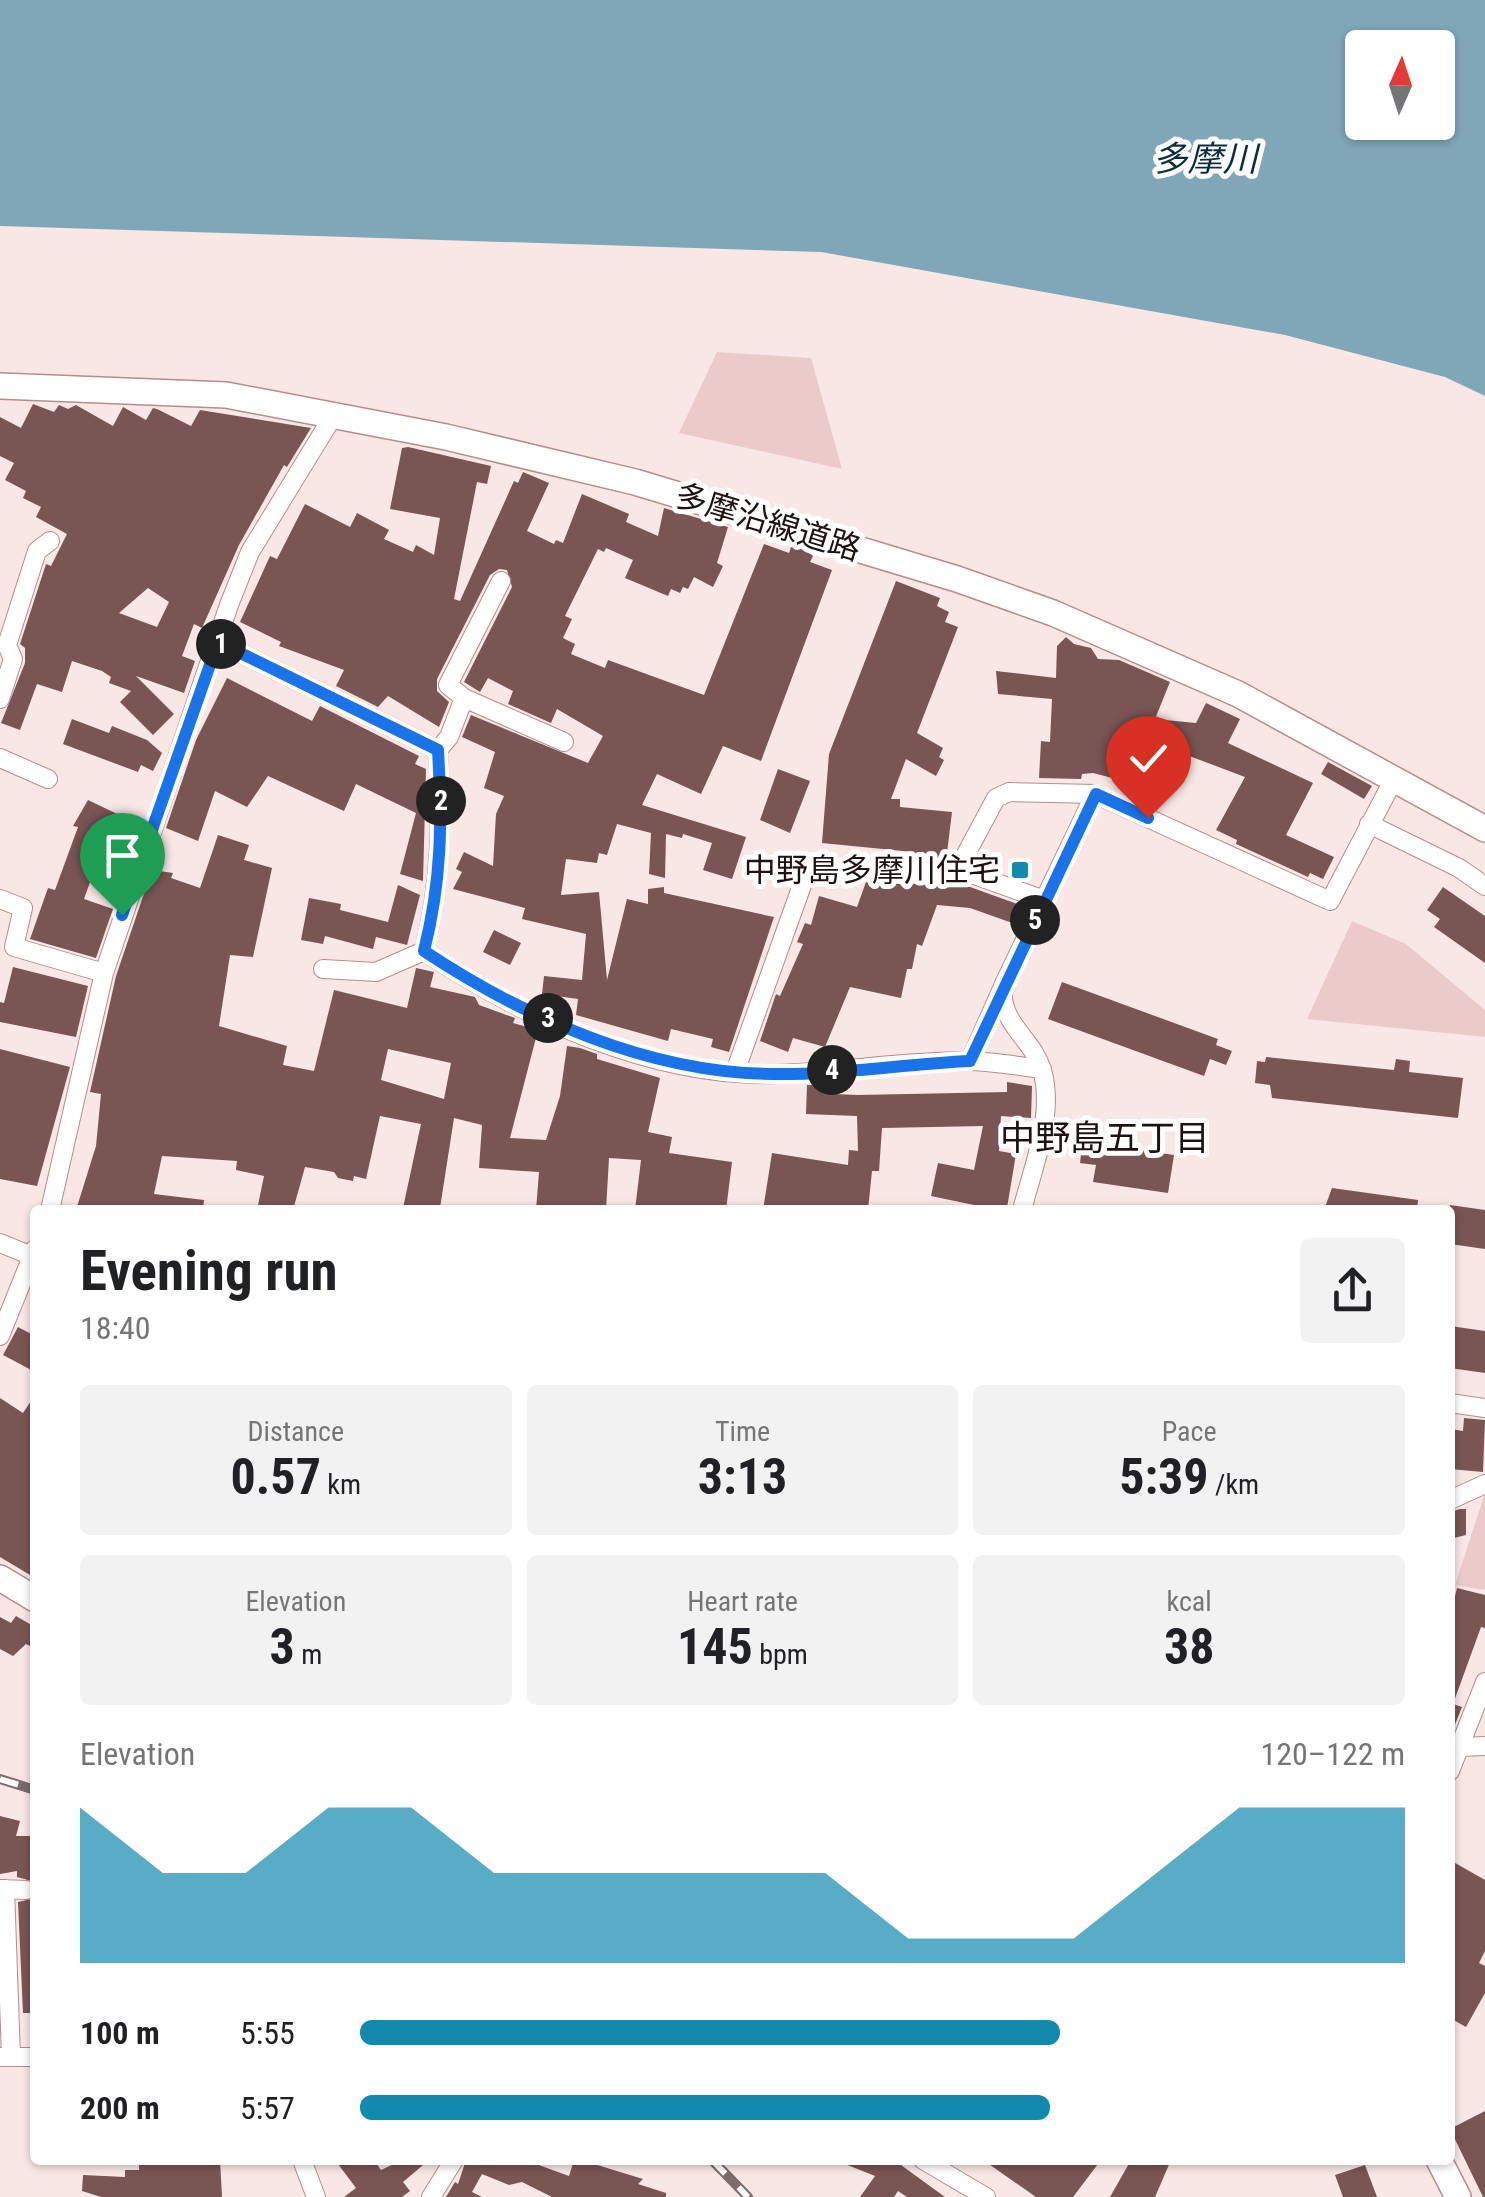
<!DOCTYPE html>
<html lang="en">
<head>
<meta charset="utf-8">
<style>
	:root { --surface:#fff; --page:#f2f2f2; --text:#202124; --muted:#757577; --accent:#128aad }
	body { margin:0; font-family:"Roboto Condensed","Noto Sans JP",sans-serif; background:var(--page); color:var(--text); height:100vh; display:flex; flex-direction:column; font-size:38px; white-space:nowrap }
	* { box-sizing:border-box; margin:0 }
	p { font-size:32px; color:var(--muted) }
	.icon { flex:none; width:55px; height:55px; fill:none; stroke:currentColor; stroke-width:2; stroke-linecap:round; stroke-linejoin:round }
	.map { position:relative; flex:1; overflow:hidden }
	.sheet { position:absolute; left:30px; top:1205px; width:1425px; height:960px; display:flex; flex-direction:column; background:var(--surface); border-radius:10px; box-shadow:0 2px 8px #0004 }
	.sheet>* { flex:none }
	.needle { width:65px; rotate:3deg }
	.fabs { position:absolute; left:1345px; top:30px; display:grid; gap:20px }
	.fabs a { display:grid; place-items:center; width:110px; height:110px; border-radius:10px; background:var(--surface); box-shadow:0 2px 8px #0004; font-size:50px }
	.pin { position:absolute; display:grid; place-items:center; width:85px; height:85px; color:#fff; margin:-102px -42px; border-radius:50% 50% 50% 0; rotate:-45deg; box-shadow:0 0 10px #0007 }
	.pin .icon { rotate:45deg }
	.km { position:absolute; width:50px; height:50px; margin:-25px; border-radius:50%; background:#222; color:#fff; font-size:28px; line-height:50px; text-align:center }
	.round { display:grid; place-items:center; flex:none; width:105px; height:105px; border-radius:10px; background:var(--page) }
	.head { display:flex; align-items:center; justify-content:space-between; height:170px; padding:0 50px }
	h1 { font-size:55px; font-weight:700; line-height:75px }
	.stats { display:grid; grid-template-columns:repeat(3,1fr); gap:15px; height:170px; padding:10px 50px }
	.stats div { display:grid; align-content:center; border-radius:10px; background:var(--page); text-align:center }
	.stats b { font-size:50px; font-weight:700 }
	.stats small { font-size:28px; font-weight:400 }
	.stats p { font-size:28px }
	.chart { height:280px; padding:20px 50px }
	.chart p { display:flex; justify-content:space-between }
	.chart svg { width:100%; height:180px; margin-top:10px; fill:var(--accent); opacity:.7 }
	ul { padding:0 50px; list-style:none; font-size:32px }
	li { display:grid; grid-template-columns:160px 120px 1fr; align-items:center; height:75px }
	li i { height:25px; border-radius:12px; background:var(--accent) }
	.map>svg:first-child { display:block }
</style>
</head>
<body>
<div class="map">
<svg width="1485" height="2197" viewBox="0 0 1485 2197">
	<rect width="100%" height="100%" fill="#f9e7e6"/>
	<path fill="#eacbca" d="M717,352L811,358L842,469L679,433Z
		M1352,921L1406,944L1485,1010V1037L1307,1019Z
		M1485,1493V1590L1455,1585Z"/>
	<path fill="#80a7b8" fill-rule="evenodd" d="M0,0H1485V396L1445,377L1285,335L821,252L0,226ZM1362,48H1438V122H1362Z"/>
	<path fill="#795554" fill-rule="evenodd" d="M33,404L54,412L59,405L68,409L76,405L113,426L123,407L146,420L153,408L157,409L191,426L200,410L311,428L287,467L284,465L239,545L202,628L194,624L182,656L195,661L184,693L136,676L174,714L153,735L120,702L131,691L109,683L111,677L102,671L72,661L62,692L37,684L20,730L1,723L25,663V648L20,644L46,564L51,566L67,534L36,517L41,507L23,498L26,491L5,480L14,463L0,456V417L21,428ZM148,588L169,602L157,627L119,613Z
		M408,447L491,466L487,484L477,482L454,599L460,601L514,481L518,483L523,472L549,483L527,531L554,544L556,540L563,543L582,494L629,514L626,522L658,536L664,508L728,527L717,563L723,566L713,587L694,577L688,589L683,587L680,593L671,589L668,596L625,578L633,560L606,548L604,552L598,549L565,616L572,619L563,638L575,644L571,654L605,668L608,660L704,695L764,544L789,553L791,547L806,550L813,556L810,562L832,570L761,761L723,746L701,794L657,774L642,805L746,837L732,879L703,870L712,843L683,834L682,838L666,834L665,878L649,874L651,833L617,824L607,855L599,853L597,863L566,859L561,895L599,892L607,980L627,899L648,904V889L664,887V893L774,917L729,1052L711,1047L713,1039L671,1029L668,1041L576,1015L578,999L542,994L544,976L582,980L586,934L522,919L525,908L453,889L462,872L456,869L464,852L493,866L496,814L504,796L484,788L495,752L462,737L471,715L588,763L603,736L557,709L551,723L508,704L513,691L488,678L480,692L464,682L512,587L507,570L499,569L490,575L437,679V691L449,702L439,727L388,696L378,707L336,686L344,670L279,646L281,642L240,622L270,556L277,559L305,504L350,527L357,513L389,530L384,539L413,552L416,545L434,555L440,518L390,509L402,448Z
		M896,581L940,598L937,606L949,612L945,622L958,627L917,733L943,748L939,757L944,760L936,776L906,759L891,799H900V807L952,812L946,861L910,858L913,852L822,843L829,754Z
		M1066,637L1074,644L1091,648L1098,659L1119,660L1170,682L1155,719L1196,723L1206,703L1240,719L1228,743L1313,783L1286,835L1334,857L1323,879L1310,873L1308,877L1236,844L1237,840L1216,830L1245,777L1184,754L1132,746L1120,780L1093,773L1082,774L1081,779L1039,778L1041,741L1050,742L1052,699L998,694L996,671L1056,678L1057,646Z
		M227,678L312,721L320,706L419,756L415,764L426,769L423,881L400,874L416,813L356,784L344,811L268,776L247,807L215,791L198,841L166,828L196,740Z
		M72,719L109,733L112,726L147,740L162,753L153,771L141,765L138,772L63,744Z
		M1328,762L1372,786L1364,799L1321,774Z
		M778,769L810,781L790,833L760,820Z
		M88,800L138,824L126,850L105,840L84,899L113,909L96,958L30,939L48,888L55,890L78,827L73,826Z
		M218,835L249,845L244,860L272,868L253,957L230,955L219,1026L287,1046L283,1065L314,1071L334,990L407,1008L416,968L434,972L430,987L475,997L479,1005L515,1018L513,1023L538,1030L510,1138L546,1140L560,1096L567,1046L580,1048L597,1054V1059L660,1078L648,1132L672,1137L669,1153L732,1162L726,1210H635L641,1160L609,1158L606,1210H536L539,1172L479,1168L482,1125L454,1118L440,1208H403L421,1124L380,1116L366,1179L354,1176L353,1181L338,1178L334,1172L305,1167L293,1210H257L264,1176L236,1170L237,1161L162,1156L154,1194L204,1200L203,1210H76L96,1146L101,1094L90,1092L116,976L152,870L173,873L171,878L200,888ZM388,1049L451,1063L444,1099L381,1080Z
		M875,881L947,886L959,883L1026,907L1018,925L970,908L937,905L922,946L917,944L912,969H907L901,998L850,987L825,1047L793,1038L788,1052L760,1041L776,994L780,996L803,944L797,942L805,923L811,925L819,896L857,907L866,882L873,885Z
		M398,885L420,895L407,945L376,937L373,949L325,936L323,944L301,940L309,898L341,904L340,910L388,922Z
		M1443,887L1485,916V963L1434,927L1440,919L1427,910Z
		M494,930L521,943L510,965L483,952Z
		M13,967L88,986L76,1037L0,1022V1002L4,1003Z
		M1062,982L1218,1039L1216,1045L1232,1051L1226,1065L1210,1059L1204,1076L1048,1019Z
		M0,1049L70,1067L37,1186L0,1179Z
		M1266,1057L1394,1070L1396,1059L1410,1061L1409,1072L1463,1078L1458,1118L1272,1098L1270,1085L1255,1083L1257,1061L1265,1062Z
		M1007,1082L1032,1086L1031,1118L1001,1116L999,1151L1016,1154L1007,1208L973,1210L974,1205L931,1196L938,1163L974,1170L983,1126L882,1128L879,1171H872L868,1210H763L772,1153L848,1165L849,1150L858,1151L857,1116L806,1114L807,1085L834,1086L833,1094L858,1095L1007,1092Z
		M1099,1144L1174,1155L1168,1193L1093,1182L1096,1165L1080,1163L1082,1146L1099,1148Z
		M1332,1188L1418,1200L1417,1210H1332L1325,1207Z
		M1450,1205L1485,1210V1249L1450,1244Z
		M1450,1326L1485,1331V1373L1450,1368Z
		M18,1327L35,1336V1372L3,1355Z
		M35,1395V1578L0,1557V1398L23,1413Z
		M1464,1418L1485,1420L1483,1472L1450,1469V1429L1463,1431Z
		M1460,1509H1466V1535L1450,1539V1512Z
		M1457,1588L1485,1595V1628L1481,1627L1453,1704L1462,1707L1454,1727L1450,1725V1617Z
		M16,1616L35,1627V1649L26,1644L13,1656L0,1649V1617L11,1623Z
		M0,1816L20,1821L16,1836H35V1882L17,1877V1871L0,1874Z
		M1450,1860L1485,1880V1951L1479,1963L1485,1966V1993L1466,2027L1450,2018Z
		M35,1898V2013H23L18,1902Z
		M1485,2111V2197H1483L1450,2129Z
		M220,2160L222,2197H101L82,2191L83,2175L125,2177V2170H139V2164Z
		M335,2160H374L381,2170L402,2160H429L403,2182L410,2191L402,2197H344L356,2188Z
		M466,2160H525L569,2176L574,2160H581L643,2179L638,2184L666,2193V2197H552L522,2182L509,2185L482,2174L472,2192L482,2197H446L455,2182L458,2184Z
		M835,2160H894L945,2197H907L898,2191L894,2197H860L875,2176Z
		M983,2160H1101L1073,2197H1036Z
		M1131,2160H1171L1155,2197H1110Z
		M1365,2165L1377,2197H1343L1335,2175Z"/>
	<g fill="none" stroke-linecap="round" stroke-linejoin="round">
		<defs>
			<path id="street" d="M218,642L438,750C442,820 441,881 424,951C524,1018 654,1078 777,1074C841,1072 903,1061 967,1061C991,1061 1017,1066 1042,1069
				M464,698L448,685L501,581
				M0,699L13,659L7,645L37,551L50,541
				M438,750L449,737L464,698L564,742
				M0,758L48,779
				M1369,824L1459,868L1485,886
				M0,899L23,908L14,947L104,973
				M1044,900L958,869L996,798L1009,792L1095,794L1330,901L1395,777
				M323,969L376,972L424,951
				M970,1061L1001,991
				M735,1072L806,874L875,868L948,874L958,869
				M50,1210L104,973L229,605L250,552L335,413
				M1022,1210C1033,1167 1055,1114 1042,1070C1032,1037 999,1024 1003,986L1095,794
				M0,1243L32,1256
				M0,1336L35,1249
				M1450,1403L1485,1408
				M1450,1500L1485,1484
				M1462,1747L1485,1746
				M1450,1771L1485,1682
				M0,1889L26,1890
				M5,1889L11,2057
				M0,2057H35
				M302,2160L316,2197
				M923,2160L986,2197
				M431,2197L454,2160"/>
			<path id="secondary" d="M0,386L226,395L446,437L635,482L957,579L1053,613L1238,694L1485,829
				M0,1578L35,1599
				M1439,2160L1458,2197"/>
		</defs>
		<use href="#street" stroke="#b58d8b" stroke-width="20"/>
		<use href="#secondary" stroke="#b58d8b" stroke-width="28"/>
		<use href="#street" stroke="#fff" stroke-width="18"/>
		<use href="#secondary" stroke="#fff" stroke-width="25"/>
		<defs>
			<path id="rail" d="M0,1779L35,1790
				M712,2160L748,2197"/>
		</defs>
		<use href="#rail" stroke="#7b6c6b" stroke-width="10"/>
		<use href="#rail" stroke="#fff" stroke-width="6" stroke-dasharray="19" stroke-linecap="butt"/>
	</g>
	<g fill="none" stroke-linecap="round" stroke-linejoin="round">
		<defs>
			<path id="route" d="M122,915L218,642L438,750C442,823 442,879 424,951C525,1018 649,1073 772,1074C837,1075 904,1064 970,1061L1096,794L1148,818"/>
		</defs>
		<use href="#route" stroke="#fff" stroke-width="20"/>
		<use href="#route" stroke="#1a73e8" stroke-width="12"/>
	</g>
	<rect fill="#128aad" stroke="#fff" stroke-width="4" x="1010" y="860" width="20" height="20" rx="5"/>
	<g text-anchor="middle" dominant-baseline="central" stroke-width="10" stroke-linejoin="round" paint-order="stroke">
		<g font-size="32" fill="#1f1110" stroke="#fff">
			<text transform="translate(768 522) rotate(17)">多摩沿線道路</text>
		</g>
		<g font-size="32" fill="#1f1110" stroke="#fff" text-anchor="end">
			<text x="1000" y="870">中野島多摩川住宅</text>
		</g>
		<g font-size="35" font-style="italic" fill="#082e3b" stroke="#fff">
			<text x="1205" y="159">多摩川</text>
		</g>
		<g font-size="35" fill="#1f1110" stroke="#fff">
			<text x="1105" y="1138">中野島五丁目</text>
		</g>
	</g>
</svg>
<div class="fabs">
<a><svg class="needle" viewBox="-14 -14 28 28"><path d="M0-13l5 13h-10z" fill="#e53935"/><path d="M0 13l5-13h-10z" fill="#757577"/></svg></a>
</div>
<div class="pin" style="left:122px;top:915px;background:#1e9e55"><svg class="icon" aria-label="arrive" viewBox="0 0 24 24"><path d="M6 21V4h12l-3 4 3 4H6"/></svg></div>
<div class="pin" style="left:1148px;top:818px;background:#d93025"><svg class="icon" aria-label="check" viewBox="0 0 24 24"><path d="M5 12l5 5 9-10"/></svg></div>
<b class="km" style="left:221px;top:644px">1</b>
<b class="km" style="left:441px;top:801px">2</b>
<b class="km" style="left:548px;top:1018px">3</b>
<b class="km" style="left:832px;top:1070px">4</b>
<b class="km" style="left:1035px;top:920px">5</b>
<section class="sheet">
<div class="head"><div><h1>Evening run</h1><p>18:40</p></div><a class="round"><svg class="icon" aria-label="share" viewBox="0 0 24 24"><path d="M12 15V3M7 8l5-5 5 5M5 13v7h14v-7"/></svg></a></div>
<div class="stats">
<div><p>Distance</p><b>0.57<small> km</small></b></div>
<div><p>Time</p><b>3:13</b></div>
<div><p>Pace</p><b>5:39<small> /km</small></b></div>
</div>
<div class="stats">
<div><p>Elevation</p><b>3<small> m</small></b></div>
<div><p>Heart rate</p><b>145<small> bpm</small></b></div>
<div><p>kcal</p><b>38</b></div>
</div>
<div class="chart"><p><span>Elevation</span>120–122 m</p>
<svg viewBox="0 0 160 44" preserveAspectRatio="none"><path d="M0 44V6L10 22L20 22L30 6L40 6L50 22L60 22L70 22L80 22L90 22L100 38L110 38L120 38L130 22L140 6L150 6L160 6V44z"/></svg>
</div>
<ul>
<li><b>100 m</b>5:55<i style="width:67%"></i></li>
<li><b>200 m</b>5:57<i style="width:66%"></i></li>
</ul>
</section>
</div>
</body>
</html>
